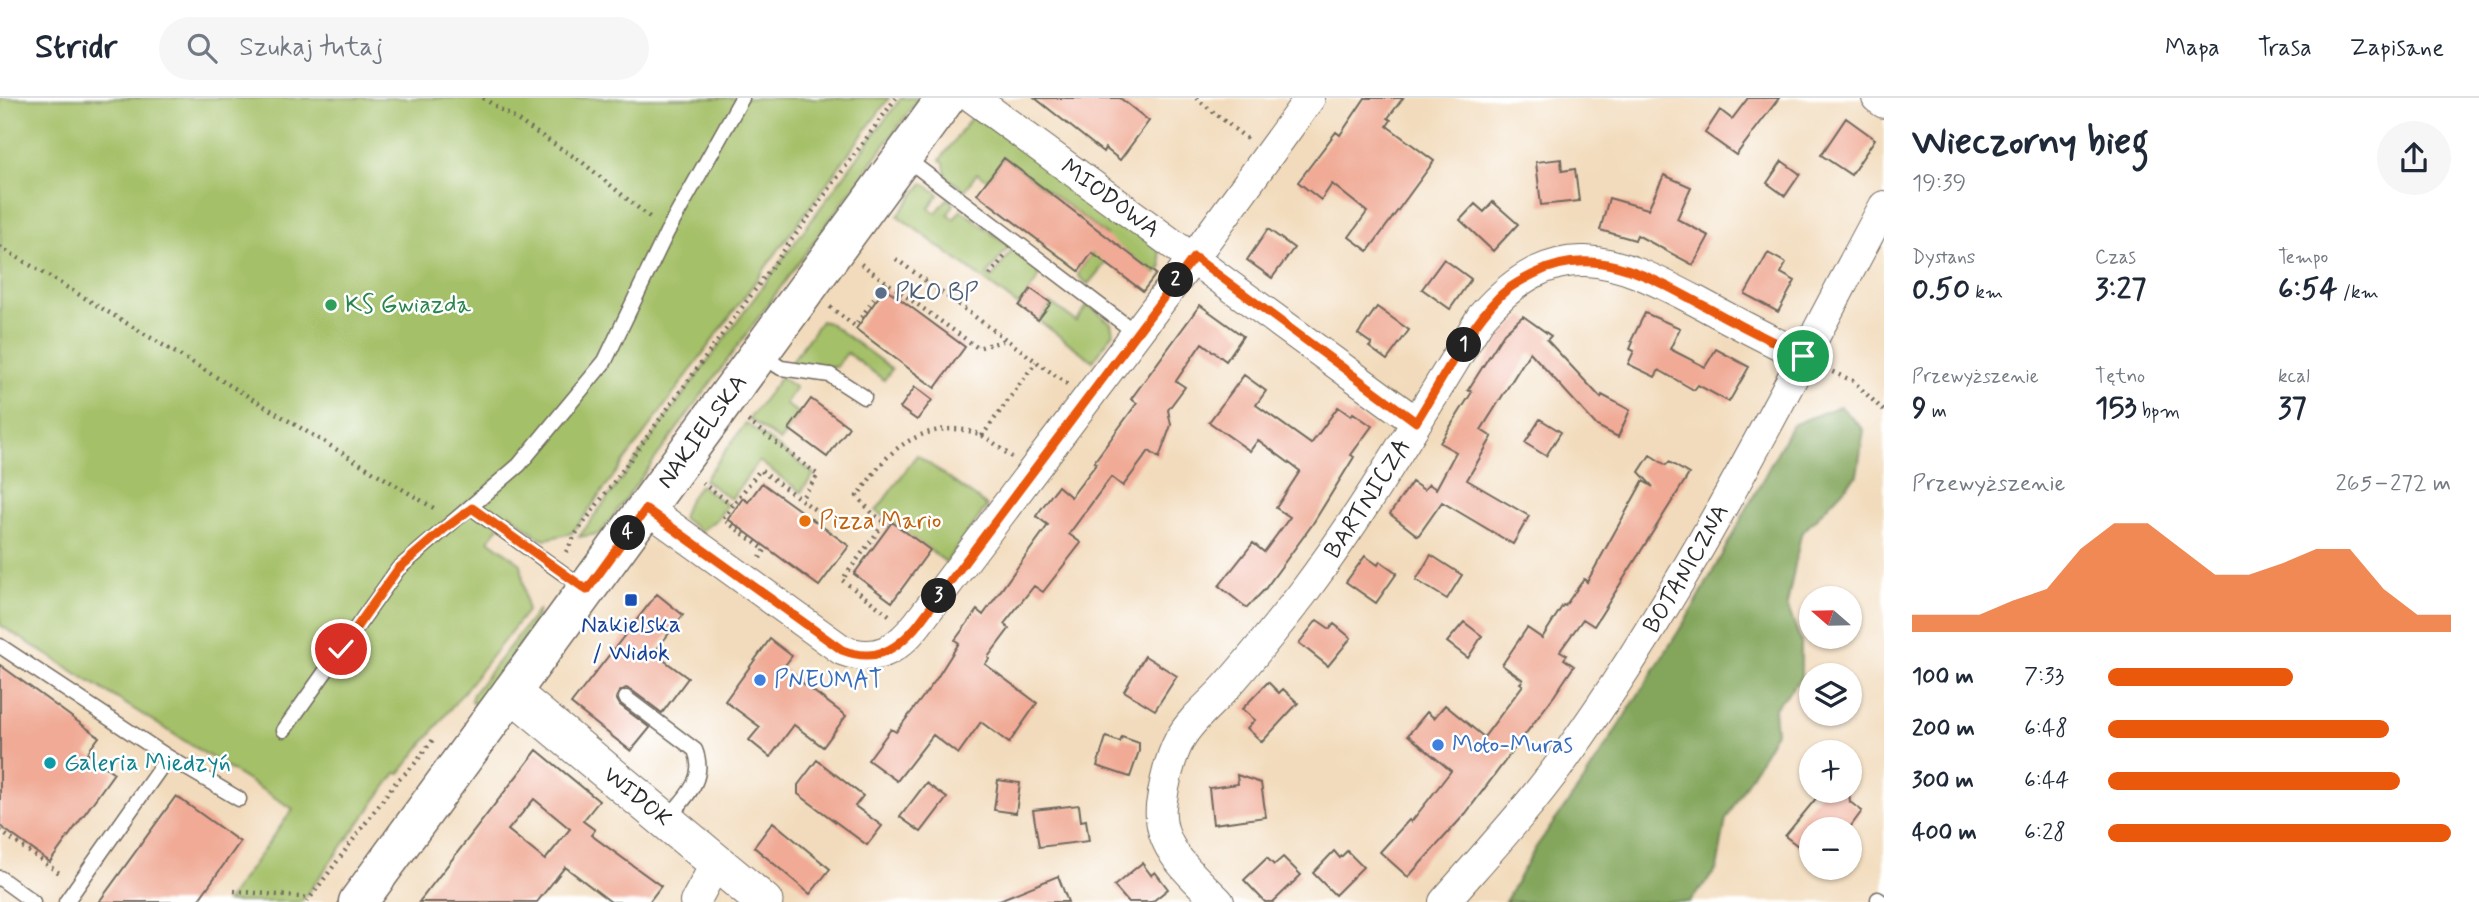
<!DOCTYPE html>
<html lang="pl">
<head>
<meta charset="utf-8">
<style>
	:root { --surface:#fff; --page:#f6f6f7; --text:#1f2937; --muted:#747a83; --line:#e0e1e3; --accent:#ea580c }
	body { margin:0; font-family:Mynerve,sans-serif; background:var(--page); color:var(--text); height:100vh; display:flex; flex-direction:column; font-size:26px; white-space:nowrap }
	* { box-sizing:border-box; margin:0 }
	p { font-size:23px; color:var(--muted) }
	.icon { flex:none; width:38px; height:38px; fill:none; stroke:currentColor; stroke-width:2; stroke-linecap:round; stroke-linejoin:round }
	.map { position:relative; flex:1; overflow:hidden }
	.sheet { display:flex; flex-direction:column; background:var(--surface); width:595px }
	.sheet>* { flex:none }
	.needle { width:46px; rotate:290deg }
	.fabs { position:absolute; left:1799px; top:488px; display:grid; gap:14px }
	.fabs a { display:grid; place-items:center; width:63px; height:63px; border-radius:50%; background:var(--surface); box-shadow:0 2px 5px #0004; font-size:35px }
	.pin { position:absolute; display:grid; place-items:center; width:60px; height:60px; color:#fff; margin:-30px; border:4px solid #fff; border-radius:50%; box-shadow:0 2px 7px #0007 }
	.km { position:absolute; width:35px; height:35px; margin:-18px; border-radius:50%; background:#222; color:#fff; font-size:19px; line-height:35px; text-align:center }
	.round { display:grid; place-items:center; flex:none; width:74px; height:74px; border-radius:37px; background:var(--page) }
	.headline { display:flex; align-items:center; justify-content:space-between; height:119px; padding:0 28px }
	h1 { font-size:38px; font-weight:800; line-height:52px }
	.metrics { display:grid; grid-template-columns:repeat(3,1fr); gap:10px; height:119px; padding:7px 28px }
	.metrics div { display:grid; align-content:center }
	.metrics b { font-size:30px; font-weight:800 }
	.metrics small { font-size:19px; font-weight:400 }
	.metrics p { font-size:19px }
	.chart { height:196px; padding:14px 28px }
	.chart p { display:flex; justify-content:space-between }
	.chart svg { width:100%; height:126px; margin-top:7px; fill:var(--accent); opacity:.7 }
	ul { padding:0 28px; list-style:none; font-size:23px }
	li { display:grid; grid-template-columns:112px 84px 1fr; align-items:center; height:52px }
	li i { height:18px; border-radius:9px; background:var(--accent) }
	header { display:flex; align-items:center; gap:42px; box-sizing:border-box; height:98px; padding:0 35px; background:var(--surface); border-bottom:2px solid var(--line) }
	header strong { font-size:33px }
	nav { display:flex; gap:38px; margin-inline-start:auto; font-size:24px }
	.search { width:490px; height:63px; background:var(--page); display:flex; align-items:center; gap:18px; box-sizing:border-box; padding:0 24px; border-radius:38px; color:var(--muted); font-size:26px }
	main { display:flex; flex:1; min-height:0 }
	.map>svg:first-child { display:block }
</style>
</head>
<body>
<header>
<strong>Stridr</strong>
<div class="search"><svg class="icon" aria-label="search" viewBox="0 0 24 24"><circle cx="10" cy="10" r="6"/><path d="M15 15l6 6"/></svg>Szukaj tutaj</div>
<nav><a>Mapa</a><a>Trasa</a><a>Zapisane</a></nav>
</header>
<main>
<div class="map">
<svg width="1884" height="804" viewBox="0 0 1884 804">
	<rect width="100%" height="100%" fill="#fff"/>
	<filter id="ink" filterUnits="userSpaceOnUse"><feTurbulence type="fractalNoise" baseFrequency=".0143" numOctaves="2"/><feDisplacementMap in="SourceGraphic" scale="14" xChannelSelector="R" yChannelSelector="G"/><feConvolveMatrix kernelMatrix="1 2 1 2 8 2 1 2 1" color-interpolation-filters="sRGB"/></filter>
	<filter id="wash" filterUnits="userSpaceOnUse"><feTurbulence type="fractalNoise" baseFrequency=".00686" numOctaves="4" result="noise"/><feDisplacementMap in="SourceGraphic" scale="28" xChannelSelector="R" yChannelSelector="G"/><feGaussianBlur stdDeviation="1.57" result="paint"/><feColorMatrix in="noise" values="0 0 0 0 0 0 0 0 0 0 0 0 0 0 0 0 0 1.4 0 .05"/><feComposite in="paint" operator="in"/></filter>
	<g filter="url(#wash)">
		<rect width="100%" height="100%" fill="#f2dbbc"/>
		<path fill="#a4c068" stroke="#68764a" stroke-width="2" d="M0,0H889L572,435L546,441L539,439L509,415L489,442L521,466L527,513L400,675H396L301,804H226L293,711L0,527Z
			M901,0H919L603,432L598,436L579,439Z
			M972,19L987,26L1159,152L1162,169L1156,176L1119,149L1088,186L1078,178L1079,173L1106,137L1004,60L988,82L977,75L965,92L946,79L944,65L940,62Z
			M923,85L939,96L929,110L936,115L947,101L954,106L948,116L954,121L961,112L1009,148L987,177L992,180L1013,151L1039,171L1038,181L1019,208L898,118Z
			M1051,205L1076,223L1088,207L1111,225L1113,235L1093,263L1038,222Z
			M821,223L829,225L892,271L884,282L847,255L836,269L790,266Z
			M781,279L796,290L785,306L800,316L780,343L749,321Z
			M746,325L814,376L801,394L759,363L731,401L704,382Z
			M917,357L987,408L946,464L876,413Z
			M700,387L727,407L717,421L701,433L682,420L688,403Z
			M539,511L536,524L475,607L471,602L473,596Z"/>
		<path fill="#83a65c" stroke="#576844" stroke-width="2" d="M1840,308L1864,332L1857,377L1801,436L1787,507L1801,544V580L1774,611L1776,634L1726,721L1717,771L1689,804H1505L1536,749L1583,684L1692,512L1792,327Z"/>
		<g id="blocks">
			<path fill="#f0aa95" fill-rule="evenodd" d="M1035,0H1120L1149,23L1120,62L1105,50L1103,54Z
				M1365,0H1403L1388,20L1391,22L1387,28L1434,63L1368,153L1349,139L1367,114L1332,86L1321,102L1298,84L1336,34L1340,37Z
				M1748,0H1779L1736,57L1705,35L1720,12L1732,21Z
				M1846,20L1875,41L1851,77L1821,57Z
				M1004,60L1156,176L1143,193L1092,155L1079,173L977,96Z
				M1561,61L1562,73L1575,71L1579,103L1541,107L1536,64Z
				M1782,63L1800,76L1785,98L1767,85Z
				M1664,77L1691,89L1677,121L1709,138L1693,167L1637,137L1635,142L1600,132L1609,100L1648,111Z
				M1493,104L1518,126L1493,153L1460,122L1475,106L1484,114Z
				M1268,131L1294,150L1272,180L1247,162Z
				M1768,155L1786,165L1781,175L1795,183L1778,214L1745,196Z
				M1444,161L1471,181L1450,211L1422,191Z
				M885,190L965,249L935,290L856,231Z
				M1031,191L1051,205L1038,222L1019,208Z
				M1200,207L1243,238L1226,263L1202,245L1176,283L1185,289L1168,312L1171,327L1159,360L1149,353L1123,388L1111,379L1069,436L1081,445L1043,494L1034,488L1004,526L1009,531L988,559L989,561L985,566L1037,605L1009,645L981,624L958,656L933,637L897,683L868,662L891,631L896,634L935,583L959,545L955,542L977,512L983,517L1048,427L1036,418L1058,388L1071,399L1097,365L1094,364L1137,305L1131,301Z
				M1377,209L1409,232L1387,262L1369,249L1372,246L1358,236Z
				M1645,215L1680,230L1670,251L1705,269L1716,251L1749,269L1729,304L1698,287L1694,292L1659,272L1655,279L1628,266L1634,253L1630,251L1633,244L1631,243Z
				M1523,218L1551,238L1547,242L1601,300L1602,297L1630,312L1618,339L1597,328L1530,254L1481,332L1492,339L1467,382L1529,418L1513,446L1442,404L1418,438L1390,416L1412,384L1424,392L1429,386L1436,391L1456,354L1440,345L1472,294L1468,292L1504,235Z
				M1244,277L1266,293L1256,307L1311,346L1338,309L1351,318L1353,315L1372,328L1351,357L1354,359L1312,427L1265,491L1247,510L1219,488L1253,445L1264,454L1290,419L1276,410L1300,373L1258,342L1250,353L1209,324Z
				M915,289L932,302L917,322L900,310Z
				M811,301L849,329L827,359L789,331Z
				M1540,321L1561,334L1546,358L1525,345Z
				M1650,357L1666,367L1669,364L1689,376L1594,528L1583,521L1560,553L1567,557L1564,561L1574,568L1554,598L1466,715L1408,779L1380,754L1409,722L1411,724L1451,673L1408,637L1427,614L1434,620L1445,607L1484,639L1523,587L1520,585L1523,582L1502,567L1527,530L1542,540L1563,507L1565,508L1584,481L1587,484L1643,383L1653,389L1639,374Z
				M762,385L849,448L819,488L728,421L743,400L748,404Z
				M892,424L930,452L892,504L854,476Z
				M1431,457L1462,477L1447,501L1416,482Z
				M1365,458L1378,467L1380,463L1397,475L1376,505L1346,484Z
				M657,496L683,517L654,555L688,580L662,615L631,592L626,590L619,594L616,600L620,607L650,630L631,653L571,606Z
				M1317,522L1330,531L1334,526L1351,540L1328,568L1299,545Z
				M1464,524L1482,538L1468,560L1447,544Z
				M770,541L792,558L783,570L846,618L823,649L794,627L770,659L749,642L760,629L725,603Z
				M1145,558L1177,578L1155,612L1124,593Z
				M0,567L99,639L87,655L114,675L50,764L0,728Z
				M1268,584L1279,595L1283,591L1298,605L1262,644L1247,630L1255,622L1242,611Z
				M1106,639L1120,644L1122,639L1139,645V653L1130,679L1097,668Z
				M537,652L599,703L583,723L595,732L591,737L661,788L649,804H611L565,769L537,804H419ZM534,701L570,731L545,762L508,732Z
				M817,662L863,698L855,708L882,728L867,747L798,696V687Z
				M1237,677L1261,685L1266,719L1213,726L1209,690L1238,686Z
				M998,682L1020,685L1016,715L994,712Z
				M926,685L947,700L921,734L900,719Z
				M1822,693L1849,694L1850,704L1862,713L1848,732H1811V758L1785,738Z
				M176,698L240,744L197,804H99Z
				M1079,707L1081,723L1086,722L1089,743L1039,749L1033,712Z
				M773,724L830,771L810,796L754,749Z
				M1334,753L1340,760L1347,753L1363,769L1335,797L1313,775Z
				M1283,759L1301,777L1273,804H1265L1244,782L1267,760L1274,767Z
				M1142,765L1151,777L1155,774L1168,791L1152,804H1128L1114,788Z
				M1058,778L1068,804H997V803Z"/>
		</g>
	</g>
	<g filter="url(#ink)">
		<use href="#blocks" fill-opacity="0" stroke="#71695e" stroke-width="2"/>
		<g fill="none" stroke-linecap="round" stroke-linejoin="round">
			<defs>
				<path id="service" d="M904,59L1136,235
					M761,257L781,270L830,277L864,299
					M472,410L585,491
					M0,548L168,659L239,701
					M626,600L695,652C707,681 685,700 667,721
					M284,632L398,471L519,367L605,263L667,134L742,0
					M0,780L33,804
					M1878,801L1882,804
					M66,804L168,659"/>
				<g id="minor">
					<path id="s1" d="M973,0L1416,324"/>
					<path d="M1877,0L1884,5"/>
					<path d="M646,410L842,552C876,565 897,552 918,525L1194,159L1310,0"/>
					<path d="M695,804L717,763"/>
					<path id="s2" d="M1219,804C1192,777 1157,750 1161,708C1164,686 1170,660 1180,641C1191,621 1211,606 1226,589C1253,559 1278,527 1303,495C1369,407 1424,311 1482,218C1555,135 1613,159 1698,204C1733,223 1767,241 1803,258"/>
					<path id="s3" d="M1444,804C1484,758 1527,712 1563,662C1688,490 1783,295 1884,108"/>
				</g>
				<g id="tertiary">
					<path id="s4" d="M511,594L764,804"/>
				</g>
				<g id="secondary">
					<path id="s5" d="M358,804L946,0"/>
				</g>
			</defs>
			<use href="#service" stroke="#71695e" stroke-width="17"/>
			<use href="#minor" stroke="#71695e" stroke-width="32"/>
			<use href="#tertiary" stroke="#71695e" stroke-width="39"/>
			<use href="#secondary" stroke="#71695e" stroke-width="41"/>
			<path stroke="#71695e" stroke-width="4.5" stroke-dasharray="2 5" stroke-linecap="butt" d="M483,0L582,64L653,122
				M1196,0L1247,41
				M0,149L437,412
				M896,161L1067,286
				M861,166L978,250L1006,242
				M990,177L1005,158
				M830,209L855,228L886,184
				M1826,271L1853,283L1884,313
				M748,323L818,377L801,401
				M982,338L1036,264
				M702,385L733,407L760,372L821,416
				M733,407L723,421L765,452L760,460
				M566,454L577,434L896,0
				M889,517L842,482L885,424L873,416L857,398C866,387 874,374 883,364C906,337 947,322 981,337C992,342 1002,352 1012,359
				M0,733L62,777
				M234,793L310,800
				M307,804L396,684L412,669L435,639"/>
			<use href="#service" stroke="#fff" stroke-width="14"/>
			<use href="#minor" stroke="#fff" stroke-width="30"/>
			<use href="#tertiary" stroke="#fff" stroke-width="37"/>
			<use href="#secondary" stroke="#fff" stroke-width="38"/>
		</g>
	</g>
	<g fill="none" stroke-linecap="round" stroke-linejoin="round" filter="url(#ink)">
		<defs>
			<path id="route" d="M341,551L398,471L443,432L472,410L587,492L646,411L842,552C876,565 897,552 919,525L1194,159L1416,324C1440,286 1468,230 1499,199C1508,189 1522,182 1534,176C1595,144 1654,181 1708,210C1739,227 1771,243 1803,258"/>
		</defs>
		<use href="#route" stroke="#fff" stroke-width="14"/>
		<use href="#route" stroke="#ea580c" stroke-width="9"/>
	</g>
	<circle fill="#5c6f8a" stroke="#fff" stroke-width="2.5" cx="881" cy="195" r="7"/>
	<circle fill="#2e9e5b" stroke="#fff" stroke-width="2.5" cx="331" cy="207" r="7"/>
	<circle fill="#e8710a" stroke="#fff" stroke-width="2.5" cx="805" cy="423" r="7"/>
	<rect fill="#1a4fb4" stroke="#fff" stroke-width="2.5" x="624" y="495" width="14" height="14" rx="3.5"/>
	<g fill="#3f7fe0" stroke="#fff" stroke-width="2.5">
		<circle cx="760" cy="582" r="7"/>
		<circle cx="1438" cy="647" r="7"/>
	</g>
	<circle fill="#0f9aa8" stroke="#fff" stroke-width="2.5" cx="50" cy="665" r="7"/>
	<g text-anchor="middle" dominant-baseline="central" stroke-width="5" stroke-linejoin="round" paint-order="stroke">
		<g font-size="24" fill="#2b2b2b" stroke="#fff">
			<text stroke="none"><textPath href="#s1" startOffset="170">MIODOWA</textPath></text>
			<text stroke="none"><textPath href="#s5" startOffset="583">NAKIELSKA</textPath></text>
			<text stroke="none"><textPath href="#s2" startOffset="492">BARTNICZA</textPath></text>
			<text stroke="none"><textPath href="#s3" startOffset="413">BOTANICZNA</textPath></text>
			<text stroke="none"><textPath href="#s4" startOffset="164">WIDOK</textPath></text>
		</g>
		<g font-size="24" fill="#4e5e75" stroke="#fff" text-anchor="start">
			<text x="895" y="195">PKO BP</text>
		</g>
		<g font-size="24" fill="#27864d" stroke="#fff" text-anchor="start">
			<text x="345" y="207">KS Gwiazda</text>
		</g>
		<g font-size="24" fill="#c56008" stroke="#fff" text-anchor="start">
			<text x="819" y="423">Pizza Mario</text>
		</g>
		<g font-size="24" fill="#164399" stroke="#fff">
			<text x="631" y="527">Nakielska<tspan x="631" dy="28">/ Widok</tspan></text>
		</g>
		<g font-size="24" fill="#366cbe" stroke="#fff" text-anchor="start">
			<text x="774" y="582">PNEUMAT</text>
			<text x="1452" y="647">Moto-Muras</text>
		</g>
		<g font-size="24" fill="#0d838f" stroke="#fff" text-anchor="start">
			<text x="64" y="665">Galeria Miedzyń</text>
		</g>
	</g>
</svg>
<div class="fabs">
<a><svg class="needle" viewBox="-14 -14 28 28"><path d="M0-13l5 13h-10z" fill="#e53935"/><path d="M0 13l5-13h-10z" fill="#747a83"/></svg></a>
<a><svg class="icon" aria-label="layers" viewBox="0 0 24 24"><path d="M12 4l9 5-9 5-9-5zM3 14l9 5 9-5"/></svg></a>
<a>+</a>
<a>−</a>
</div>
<div class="pin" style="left:1803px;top:258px;background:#1e9e55"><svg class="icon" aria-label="arrive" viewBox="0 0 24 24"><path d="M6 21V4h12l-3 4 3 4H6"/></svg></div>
<div class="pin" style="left:341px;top:551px;background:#d93025"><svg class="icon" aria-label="check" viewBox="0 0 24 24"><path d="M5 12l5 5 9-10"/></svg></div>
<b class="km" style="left:1464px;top:247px">1</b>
<b class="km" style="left:1176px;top:182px">2</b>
<b class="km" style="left:939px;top:498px">3</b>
<b class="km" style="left:628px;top:435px">4</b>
</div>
<section class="sheet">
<div class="headline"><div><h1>Wieczorny bieg</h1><p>19:39</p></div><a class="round"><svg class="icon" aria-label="share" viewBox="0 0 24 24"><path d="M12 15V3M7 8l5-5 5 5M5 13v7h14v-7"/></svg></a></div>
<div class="metrics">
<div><p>Dystans</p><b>0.50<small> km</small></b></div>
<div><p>Czas</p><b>3:27</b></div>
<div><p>Tempo</p><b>6:54<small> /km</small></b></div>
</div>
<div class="metrics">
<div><p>Przewyższenie</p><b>9<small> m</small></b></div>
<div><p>Tętno</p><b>153<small> bpm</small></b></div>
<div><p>kcal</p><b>37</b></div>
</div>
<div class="chart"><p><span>Przewyższenie</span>265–272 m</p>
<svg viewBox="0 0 160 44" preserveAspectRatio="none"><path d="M0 44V38L10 38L20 38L30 33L40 29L50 15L60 6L70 6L80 15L90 24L100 24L110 20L120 15L130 15L140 29L150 38L160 38V44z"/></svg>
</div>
<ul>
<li><b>100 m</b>7:33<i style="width:54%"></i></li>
<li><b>200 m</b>6:48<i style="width:82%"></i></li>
<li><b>300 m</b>6:44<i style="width:85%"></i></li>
<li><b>400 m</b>6:28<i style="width:100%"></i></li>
</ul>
</section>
</main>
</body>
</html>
